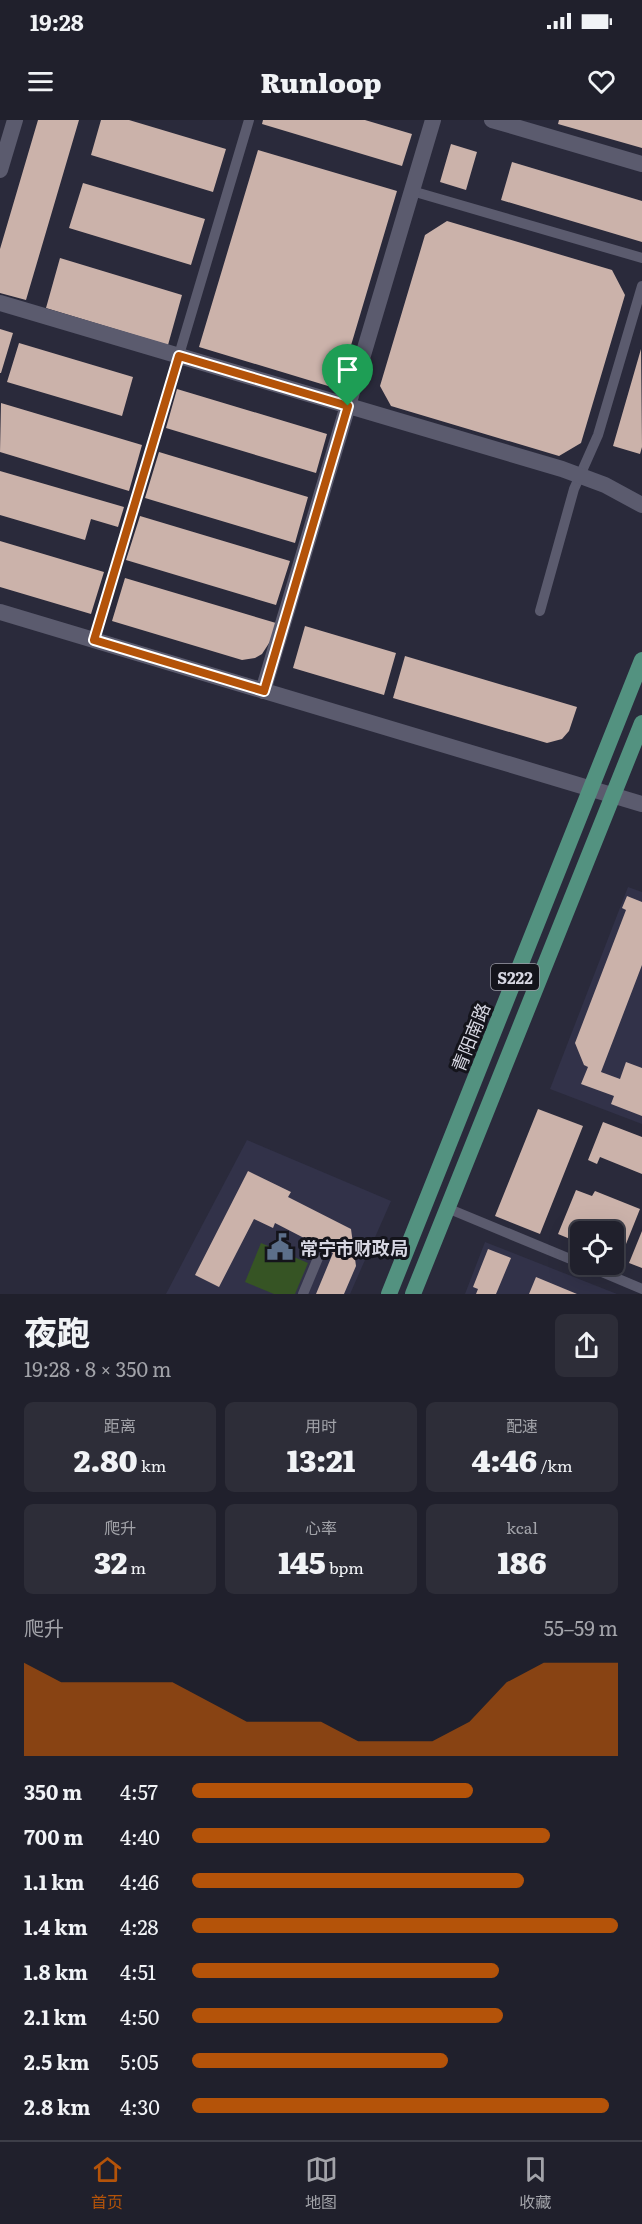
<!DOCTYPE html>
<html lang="zh">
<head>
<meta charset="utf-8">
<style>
	:root { --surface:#20202c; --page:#2d2d38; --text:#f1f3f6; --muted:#a2a3a9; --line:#3d3e48; --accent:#b45309 }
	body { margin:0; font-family:Literata,"Noto Sans SC",serif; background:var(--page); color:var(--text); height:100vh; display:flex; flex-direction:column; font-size:22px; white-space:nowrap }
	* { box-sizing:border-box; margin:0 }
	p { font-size:20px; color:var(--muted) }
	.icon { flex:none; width:33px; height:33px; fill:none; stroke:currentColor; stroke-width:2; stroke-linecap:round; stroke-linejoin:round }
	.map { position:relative; height:1174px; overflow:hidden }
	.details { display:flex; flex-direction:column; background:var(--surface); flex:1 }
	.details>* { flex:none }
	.fabs { position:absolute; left:570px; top:1101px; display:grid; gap:12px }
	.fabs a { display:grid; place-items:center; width:54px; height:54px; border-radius:9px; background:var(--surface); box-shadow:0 6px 24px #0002,0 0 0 2px var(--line); font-size:30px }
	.pin { position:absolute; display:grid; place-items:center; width:51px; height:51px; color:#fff; margin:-62px -26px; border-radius:50% 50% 50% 0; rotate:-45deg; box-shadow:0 0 6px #0007 }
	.pin .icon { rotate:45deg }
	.round { display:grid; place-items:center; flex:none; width:63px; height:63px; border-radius:9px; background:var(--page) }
	.head { display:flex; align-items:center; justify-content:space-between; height:102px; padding:0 24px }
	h1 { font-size:33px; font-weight:800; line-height:45px }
	.figures { display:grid; grid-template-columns:repeat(3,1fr); gap:9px; height:102px; padding:6px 24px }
	.figures div { display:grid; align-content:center; border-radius:9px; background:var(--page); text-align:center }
	.figures b { font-size:30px; font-weight:800 }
	.figures small { font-size:16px; font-weight:400 }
	.figures p { font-size:16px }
	.chart { height:168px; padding:12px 24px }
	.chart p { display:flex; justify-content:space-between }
	.chart svg { width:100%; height:108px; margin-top:6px; fill:var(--accent); opacity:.7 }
	ul { padding:0 24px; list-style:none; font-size:20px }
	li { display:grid; grid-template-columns:96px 72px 1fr; align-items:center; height:45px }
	li i { height:15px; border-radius:8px; background:var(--accent) }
	.status { display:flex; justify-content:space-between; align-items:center; height:42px; padding:0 30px; background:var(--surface); direction:ltr }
	.status svg { height:16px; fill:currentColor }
	header { display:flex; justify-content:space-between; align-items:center; height:78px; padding:0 24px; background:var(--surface); font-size:27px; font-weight:800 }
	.tab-bar { display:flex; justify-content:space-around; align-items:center; height:84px; border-top:2px solid var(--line); background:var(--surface); font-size:16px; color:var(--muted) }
	.tab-bar a { display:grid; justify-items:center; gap:3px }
	.tab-bar .current { color:var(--accent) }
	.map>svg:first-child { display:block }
</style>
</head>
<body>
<div class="status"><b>19:28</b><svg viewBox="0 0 49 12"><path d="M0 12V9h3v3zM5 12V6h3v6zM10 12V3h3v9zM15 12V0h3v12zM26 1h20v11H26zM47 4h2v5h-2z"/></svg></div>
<header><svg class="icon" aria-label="menu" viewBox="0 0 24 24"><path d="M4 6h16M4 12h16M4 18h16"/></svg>Runloop<svg class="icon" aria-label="heart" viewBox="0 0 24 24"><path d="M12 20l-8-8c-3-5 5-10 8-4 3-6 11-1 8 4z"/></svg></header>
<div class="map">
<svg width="642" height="1174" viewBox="0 0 642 1174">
	<rect width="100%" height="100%" fill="#2a2a3b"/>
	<path fill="#323249" d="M628,767L642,772V1004L550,969Z
		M247,1020L391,1081L350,1174H166Z
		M485,1122L617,1174H465Z"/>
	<path fill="#365424" d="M261,1123L308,1143L295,1174H274L245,1162Z"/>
	<path fill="#cbb2aa" d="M38,0H79L26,180L0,173V129Z
		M101,0H129L226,29L213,72L91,35Z
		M263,0H365L412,14L402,46L262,4Z
		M559,0H642V28L558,4Z
		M451,24L477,32L466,70L440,62Z
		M258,30L397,71L338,269L199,227Z
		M512,42L642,81V122L501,80Z
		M83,63L205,99L191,145L69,108Z
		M447,101L612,150L625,175L581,323L559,336L391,286L380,266L425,115Z
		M60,138L182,175L168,225L46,188Z
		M0,209L13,213L1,253H0Z
		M19,223L133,257L122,296L7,262Z
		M641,229L642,327L640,334L613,326Z
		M177,269L327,314L316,353L166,308Z
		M1,283L142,325L129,371L0,332Z
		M159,332L308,377L295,423L145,378Z
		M0,351L124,387L118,407L91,399L85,420L0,395Z
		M140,396L290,441L276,485L126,440Z
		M0,421L104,452L91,494L0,467Z
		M125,458L276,503L271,520L262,534L255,538L242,540L112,501Z
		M305,506L396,533L384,575L293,548Z
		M405,536L577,587L569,611L562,619L547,623L393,578Z
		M627,776L642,782V845L601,952L620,959L626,942L642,948V996L611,984L614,976L581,964L588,947L584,945L575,923L626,790L622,788Z
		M538,989L583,1006L540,1114L495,1096Z
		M603,1002L642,1017V1054L600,1037L597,1044L588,1040Z
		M248,1051L291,1072L288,1077L351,1109L356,1146L344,1174H316L333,1133L275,1103L273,1108L254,1099L219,1167L195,1155Z
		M576,1070L592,1076L595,1071L640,1089L620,1139L614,1136V1112H580V1123L558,1114Z
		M642,1111V1148L629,1143Z
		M488,1129L511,1138L496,1174H476L478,1169L473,1167Z
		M536,1157L577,1174H529Z"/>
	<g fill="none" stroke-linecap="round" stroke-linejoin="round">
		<path stroke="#5b5b6e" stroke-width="10" d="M412,71L642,138
			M540,491L574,369L598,315L642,166
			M94,520L249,0
			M447,1088L580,1143
			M583,1144L642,1169
			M303,1174L318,1138"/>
		<path stroke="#5b5b6e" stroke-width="16" d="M492,0L642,44
			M0,50L15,0
			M0,183L562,349L605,365L642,385
			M0,492L642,684
			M263,571L433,0"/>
		<path stroke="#539280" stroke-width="16" d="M389,1174L642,540
			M413,1174L642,603"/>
	</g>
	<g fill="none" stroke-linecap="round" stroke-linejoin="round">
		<defs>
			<path id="route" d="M179,236L348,286L264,571L94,520Z"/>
		</defs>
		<use href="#route" stroke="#fff" stroke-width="12"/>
		<use href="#route" stroke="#b45309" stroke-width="8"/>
	</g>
	<defs>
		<symbol id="civic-bare" viewBox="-9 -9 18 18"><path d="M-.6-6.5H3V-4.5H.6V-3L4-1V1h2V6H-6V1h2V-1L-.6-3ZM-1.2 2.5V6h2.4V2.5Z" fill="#5c6f8a" stroke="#14141b" stroke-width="2.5" paint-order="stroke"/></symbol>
	</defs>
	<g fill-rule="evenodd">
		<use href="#civic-bare" x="261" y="1108" width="38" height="38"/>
	</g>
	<g text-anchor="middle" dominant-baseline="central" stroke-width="6" stroke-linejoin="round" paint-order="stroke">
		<rect fill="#14141b" stroke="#9c9ca6" stroke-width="1.5" x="491" y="844" width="48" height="26" rx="4.5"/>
		<g font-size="16" font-weight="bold" fill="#d7d7e2">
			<text x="515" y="857">S222</text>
		</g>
		<g font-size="18" fill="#d7d7e2" stroke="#14141b">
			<text transform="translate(470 917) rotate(-68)">青阳南路</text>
		</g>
		<g font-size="18" font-weight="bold" fill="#d7d7e2" stroke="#14141b" text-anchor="start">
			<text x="300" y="1127">常宁市财政局</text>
		</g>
	</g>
</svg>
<div class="fabs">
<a><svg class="icon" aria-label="locate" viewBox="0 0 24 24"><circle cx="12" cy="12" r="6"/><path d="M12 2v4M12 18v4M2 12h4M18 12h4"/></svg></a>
</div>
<div class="pin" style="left:348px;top:286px;background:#1e9e55"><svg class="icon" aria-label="arrive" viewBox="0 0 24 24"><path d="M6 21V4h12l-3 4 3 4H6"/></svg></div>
</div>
<section class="details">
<div class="head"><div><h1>夜跑</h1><p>19:28 · 8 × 350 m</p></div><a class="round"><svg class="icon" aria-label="share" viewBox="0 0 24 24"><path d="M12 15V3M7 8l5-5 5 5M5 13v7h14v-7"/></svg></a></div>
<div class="figures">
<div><p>距离</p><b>2.80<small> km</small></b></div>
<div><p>用时</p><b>13:21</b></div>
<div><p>配速</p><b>4:46<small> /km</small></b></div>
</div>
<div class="figures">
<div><p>爬升</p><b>32<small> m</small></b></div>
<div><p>心率</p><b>145<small> bpm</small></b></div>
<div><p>kcal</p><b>186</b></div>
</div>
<div class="chart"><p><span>爬升</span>55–59 m</p>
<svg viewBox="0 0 160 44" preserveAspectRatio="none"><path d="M0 44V6L10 14L20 14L30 14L40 14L50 22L60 30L70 30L80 30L90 38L100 38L110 38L120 30L130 14L140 6L150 6L160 6V44z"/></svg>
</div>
<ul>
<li><b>350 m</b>4:57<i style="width:66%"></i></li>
<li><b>700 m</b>4:40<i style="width:84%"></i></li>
<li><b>1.1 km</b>4:46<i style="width:78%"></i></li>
<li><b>1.4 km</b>4:28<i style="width:100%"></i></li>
<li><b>1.8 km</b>4:51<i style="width:72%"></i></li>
<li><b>2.1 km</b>4:50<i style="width:73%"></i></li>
<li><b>2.5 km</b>5:05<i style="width:60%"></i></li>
<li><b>2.8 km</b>4:30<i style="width:98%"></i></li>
</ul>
</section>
<nav class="tab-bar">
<a class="current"><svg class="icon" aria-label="home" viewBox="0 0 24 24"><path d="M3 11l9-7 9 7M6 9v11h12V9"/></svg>首页</a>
<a><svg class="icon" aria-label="map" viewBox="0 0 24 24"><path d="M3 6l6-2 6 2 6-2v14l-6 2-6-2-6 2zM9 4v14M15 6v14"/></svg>地图</a>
<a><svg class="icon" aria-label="saved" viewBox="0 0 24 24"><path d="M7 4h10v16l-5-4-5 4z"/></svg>收藏</a>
</nav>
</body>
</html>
